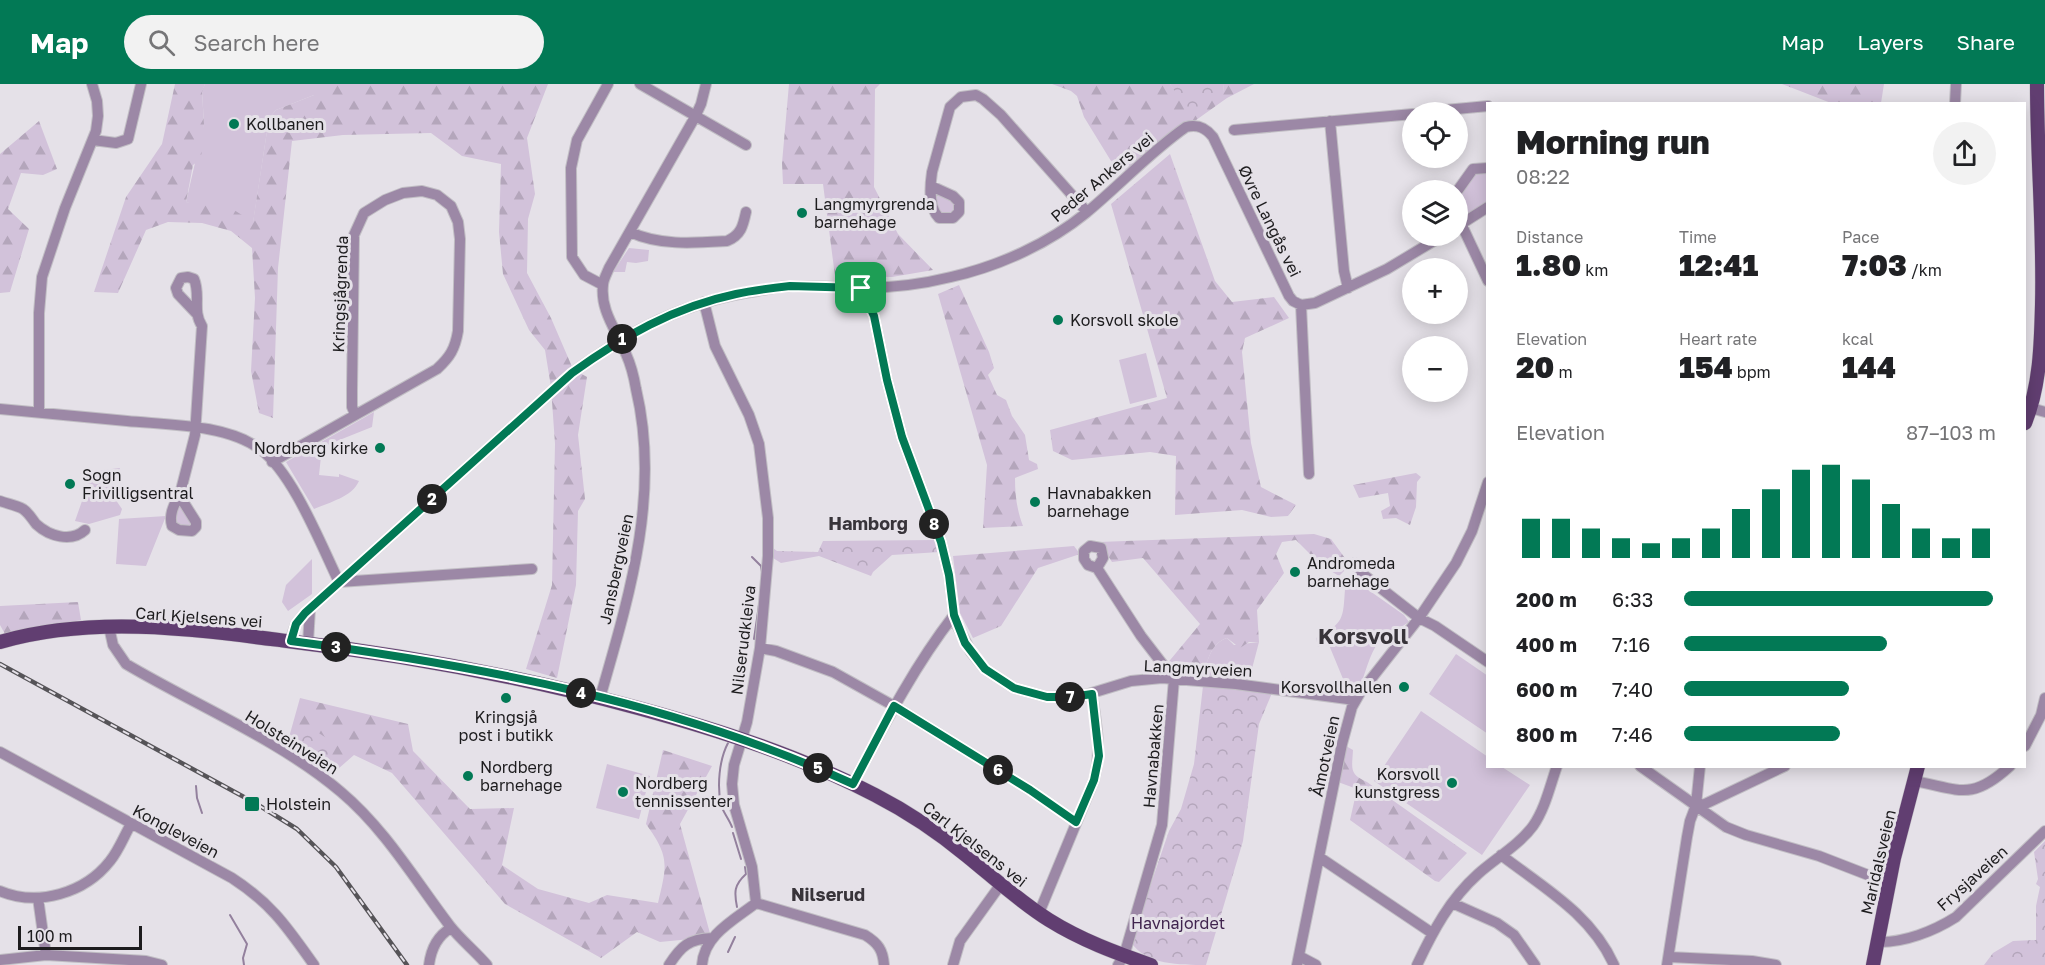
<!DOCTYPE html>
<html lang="en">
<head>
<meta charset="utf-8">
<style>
	:root { --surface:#fff; --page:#f2f2f2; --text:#202124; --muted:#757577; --accent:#027955 }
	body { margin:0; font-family:"Golos Text",sans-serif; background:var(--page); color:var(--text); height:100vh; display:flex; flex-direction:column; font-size:22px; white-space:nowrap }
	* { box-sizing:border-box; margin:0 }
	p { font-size:20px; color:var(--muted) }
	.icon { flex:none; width:33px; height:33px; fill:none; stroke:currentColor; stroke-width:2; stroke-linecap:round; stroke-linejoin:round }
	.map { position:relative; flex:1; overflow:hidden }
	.panel { position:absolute; left:1486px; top:18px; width:540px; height:666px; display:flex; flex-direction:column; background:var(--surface); border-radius:0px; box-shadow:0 3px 15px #0003 }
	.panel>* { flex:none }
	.controls { position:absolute; left:1402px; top:18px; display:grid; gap:12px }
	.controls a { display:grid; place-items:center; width:66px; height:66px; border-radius:50%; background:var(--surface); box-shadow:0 3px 15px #0003; font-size:30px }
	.scale { position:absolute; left:18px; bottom:15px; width:124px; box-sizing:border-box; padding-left:6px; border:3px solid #1d1c1e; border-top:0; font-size:16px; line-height:21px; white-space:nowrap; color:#1d1c1e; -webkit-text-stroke:4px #e5e1e8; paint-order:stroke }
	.pin { position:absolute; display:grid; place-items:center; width:51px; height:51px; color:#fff; margin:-26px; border-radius:12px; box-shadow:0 3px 9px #0006 }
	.km { position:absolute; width:30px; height:30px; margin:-15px; border-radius:50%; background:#222; color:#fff; font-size:16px; line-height:30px; text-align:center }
	.round { display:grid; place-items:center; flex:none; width:63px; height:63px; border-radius:32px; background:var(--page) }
	.head { display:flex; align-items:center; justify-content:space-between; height:102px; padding:0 30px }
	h1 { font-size:33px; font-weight:800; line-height:45px }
	.figures { display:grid; grid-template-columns:repeat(3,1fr); gap:9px; height:102px; padding:6px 30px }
	.figures div { display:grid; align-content:center }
	.figures b { font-size:30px; font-weight:800 }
	.figures small { font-size:16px; font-weight:400 }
	.figures p { font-size:16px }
	.chart { height:168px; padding:12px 30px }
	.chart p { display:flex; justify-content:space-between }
	.chart svg { width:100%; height:108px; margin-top:6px; stroke:var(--accent); stroke-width:6 }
	ul { padding:0 30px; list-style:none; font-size:20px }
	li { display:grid; grid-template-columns:96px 72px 1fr; align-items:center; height:45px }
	li i { height:15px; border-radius:8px; background:var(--accent) }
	header { display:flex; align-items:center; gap:36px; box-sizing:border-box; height:84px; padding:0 30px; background:var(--accent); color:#fff }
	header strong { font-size:28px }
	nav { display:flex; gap:33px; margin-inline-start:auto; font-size:21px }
	.search { width:420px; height:54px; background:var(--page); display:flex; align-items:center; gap:15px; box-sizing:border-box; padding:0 21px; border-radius:33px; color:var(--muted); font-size:22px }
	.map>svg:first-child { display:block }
</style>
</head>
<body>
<header>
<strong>Map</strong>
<div class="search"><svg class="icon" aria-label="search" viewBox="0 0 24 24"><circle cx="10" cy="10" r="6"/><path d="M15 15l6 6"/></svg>Search here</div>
<nav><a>Map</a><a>Layers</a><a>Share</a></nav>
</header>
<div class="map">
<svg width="2045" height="881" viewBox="0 0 2045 881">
	<defs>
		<pattern id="forest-firs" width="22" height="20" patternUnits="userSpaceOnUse" patternTransform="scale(1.5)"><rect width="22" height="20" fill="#d2c2da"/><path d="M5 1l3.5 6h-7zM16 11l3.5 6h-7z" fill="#b4a6bb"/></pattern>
		<pattern id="park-crowns" width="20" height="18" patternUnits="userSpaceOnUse" patternTransform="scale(1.5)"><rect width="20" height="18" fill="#d2c2da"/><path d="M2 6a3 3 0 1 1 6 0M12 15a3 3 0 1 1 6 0" fill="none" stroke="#b4a6bb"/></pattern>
	</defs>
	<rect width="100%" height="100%" fill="#e5e1e8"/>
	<path fill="#d2c2da" d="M205,0H314V11L276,26L269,34L253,139L186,118L204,40L202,7Z
		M1488,86V118L1463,133L1460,131L1458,116L1478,87Z
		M936,109L954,117V128L946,133L937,125Z
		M629,164L649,166L648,177L636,179L627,178L625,188H613Z
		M1146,269L1157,313L1130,320L1119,276Z
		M374,328L372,343L322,363L319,391L339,393V390L359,397C352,413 330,418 314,425L286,378Z
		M120,384L111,409L122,425L120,431L89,440L75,437L88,400L80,389Z
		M179,419L193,442H176L173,431Z
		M166,432L146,482L116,480L119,435Z
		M312,475V510L288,527L282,518L286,501Z
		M1357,498L1404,531L1409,538C1401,544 1390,546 1384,552C1371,564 1367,584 1361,600L1348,607L1329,561L1318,563L1316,554C1344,539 1343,535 1345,505Z
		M1227,554L1234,561L1259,558L1249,596L1203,591C1208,576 1211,559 1227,554Z
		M1456,570L1488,592V650L1429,610Z
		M1421,627L1488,673V682L1502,683L1530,701L1482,771L1374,697Z
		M607,680L650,692L639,735L596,724Z"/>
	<path fill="url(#forest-firs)" d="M175,0H205L202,8L204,40L201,75L193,81L186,118L234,126L253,138L269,34L276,26L314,11V0H548L527,54L535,110L528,135L527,189L551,234L573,285L587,293L578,351L585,415L578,427L576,501L557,594L526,585L552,501L555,360L551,303L545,266L529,246L503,190L499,148L501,80L462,72L431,49L343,51L292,57L278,184L273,334L259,329L251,287L255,214L252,164L231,147L202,139L168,138L146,146L118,209L94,208L126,113L162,60Z
		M789,0H880L875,5L874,103L898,150L933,186L892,193L835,192L823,100H783L782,79Z
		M1052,0H1170L1179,12L1224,8L1223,0H1254L1227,14L1126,86L1111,77L1084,33L1077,12L1071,7Z
		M1782,0H1884L1881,19H1831Z
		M39,37L57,85L43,91L21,89L8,125L29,145L10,208L0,209V70Z
		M1170,70L1215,197L1232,218L1274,213L1289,234L1245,254L1242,268L1251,359L1261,403L1296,421L1288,432L1271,433L1242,426L1175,431L1176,372L1150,368L1072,376L1053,367L1050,346L1167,314L1111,120Z
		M959,201L989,268L994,284L988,291L997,311L1006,316L1012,332L1025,351L1029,376L1037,380L1038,385L1015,394C1015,412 1017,426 1023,442L983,444L987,381L938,210Z
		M1416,389L1421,393L1417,398L1416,423L1410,441L1396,434L1383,435L1381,427L1390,422L1388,409L1359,414L1353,401Z
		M1314,450L1331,455L1350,481L1339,492L1321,481L1296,456L1282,458L1276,470L1284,489L1257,526L1259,558H1249L1240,564L1227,554C1211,559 1208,576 1203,591L1181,590L1166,581L1200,540L1143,474L1112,478L1099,458Z
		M1074,462L1080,470L1038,484L1001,542L973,554L960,529L953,472Z
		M78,518L81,536L5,550L0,541V522Z
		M300,614L408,640L413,667L470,725L514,724L502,781L538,805L589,819L607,811L658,819C667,781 670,773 646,740L663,666L712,682L680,740L711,853L660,858L637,848L601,874L505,820L392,689L354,671L330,692L286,664Z
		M1346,662L1353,666C1352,685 1349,690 1367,698L1467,769L1439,798L1435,797L1350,736L1357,705L1338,698Z"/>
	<path fill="url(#park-crowns)" d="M1170,0H1223L1224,8L1189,29Z
		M936,456L940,468L892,471L873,488L871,492L819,472L781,479L773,474V464L777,467L818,468L823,457Z
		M1203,602L1272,609L1259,640L1243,757L1206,881C1181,881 1145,881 1131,858L1169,747L1181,725L1194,680Z
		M306,641L336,660L324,679L293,660Z
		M2045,757V881H1984L1993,869L2013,857L2036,856V822L2040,803L2036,800L2038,795L2034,768Z"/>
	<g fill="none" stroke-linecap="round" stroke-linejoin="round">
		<path stroke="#93809d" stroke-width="2" d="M752,473L761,482L762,488
			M754,555L759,521
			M728,659C719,676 717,702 721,721C723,728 729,735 732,743
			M196,702L197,714L202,729
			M733,749L741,775
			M737,823C734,808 734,801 746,790L745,783
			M230,831L247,860L243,874L244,881
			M728,868L735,853"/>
		<defs>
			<path id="minor" d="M640,0L746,61
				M1955,20L1956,0
				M1424,28L1488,22
				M1330,37L1344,187L1348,204
				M1234,46L1413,30
				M93,56L116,59L128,55L141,0
				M931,102L953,112L959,118V128L953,134H939C928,123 930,102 932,88L950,23L961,13L976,11L983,15L1001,31L1087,128
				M1458,106L1473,85L1488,84
				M1458,133L1488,197
				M1458,142L1488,123
				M630,148C660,162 695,159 727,157C741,151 743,142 746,128
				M603,201L584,191L572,173L571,84L577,56L608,0
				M861,204L874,232L887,296L902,353L941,458L949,491L954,531L957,541L971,568L985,585L1014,604L1047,613L1082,612L1131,597L1162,594L1236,600L1355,616
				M1301,221L1309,390
				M2031,324L2045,328
				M0,325C43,329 85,333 127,337C168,341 226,340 260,365C293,389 321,461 339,498L532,485
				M39,328V229L42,193L65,124L96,47L98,32L97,17L92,0
				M272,378L437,285C450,273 455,265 458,247L460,155L458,138L451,122L437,111L422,107L403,109L385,116L364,129L354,151L352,306V323L355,330
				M179,411L196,438V443L192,447L179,446L172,442C168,429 176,418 181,406L195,351L202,242C192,227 201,211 194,195L188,193L181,194L176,204L178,210L197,230
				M0,417C8,420 16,421 23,425C29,429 32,435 36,440C49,452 71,459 85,446
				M1355,479L1360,488L1419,534L1435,542L1488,578
				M1097,484L1088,481L1084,475V467L1090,462L1101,464L1103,474L1097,484L1141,552L1174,595L1162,741L1124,872L1118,881
				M109,543L113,561L126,580C195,621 280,656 341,708C385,745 415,796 450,842C461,856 475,867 487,881
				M290,557L296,540L305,529L572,289C630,247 685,217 757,207C769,205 781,202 793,202C816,202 838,203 861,204C890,204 923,200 951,193C999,182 1048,160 1086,129C1120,101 1150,68 1186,43C1198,40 1206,44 1213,53L1289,212L1293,217L1301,221L1315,219L1387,185L1442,152
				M308,559L310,525
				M760,564L776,567L833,588L894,622L1030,706L1076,738
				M600,614C629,513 661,410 636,305C634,293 631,281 626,270C617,247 600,227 603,201C603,196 607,189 609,184L695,33L701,20L706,0
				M2045,614L2041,631L2045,628
				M2025,662L2041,631
				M0,668L232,794C272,820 287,843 314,881
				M1640,682L1726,743L1746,751L1819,772L1868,791
				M1914,697C1959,705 1971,718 2010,682
				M853,700C884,641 913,584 954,531
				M1696,721L1705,720L1785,682
				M1501,771C1544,804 1591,830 1614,881
				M1319,773L1432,849
				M0,807C38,823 85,809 110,777C119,766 124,752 131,740
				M38,814L46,871L146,877L162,881
				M756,819L865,851C878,859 883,866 884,881
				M1452,819L1497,839L1514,851L1535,881
				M1039,829L1094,696C1102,667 1096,639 1092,610
				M1877,858C1904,859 1934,847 1956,833L2045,747
				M1299,872L1316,881
				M1669,873L1752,877L1776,881
				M0,876L46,871
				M429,881C431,865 437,852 451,844
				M669,881C681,862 689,855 712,854
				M702,881C704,851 734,836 756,819L752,783L734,721L732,700L734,681L747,638L760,564L768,472V434L759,360L749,331L715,262L704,218
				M953,881L960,857L1001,800
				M1297,881L1342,660L1352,623L1360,609L1419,534L1456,479L1472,447L1488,398
				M1417,881C1433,847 1450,815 1478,790C1496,774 1519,761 1533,742C1545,725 1550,702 1557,682
				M1667,881L1687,753L1690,737L1696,721L1700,682"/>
			<path id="major" d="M2025,339C2040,302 2041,261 2042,221C2044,148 2037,74 2037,0
				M0,558C93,531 193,545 287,557C406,571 523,593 638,624C719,646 800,672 875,711C908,728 938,748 967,772C994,794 1020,818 1049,836C1081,856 1116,869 1151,881
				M1873,881L1894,774L1918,682"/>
		</defs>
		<use href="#minor" stroke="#c1bec4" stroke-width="12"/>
		<use href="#major" stroke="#c1bec4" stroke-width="15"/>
		<use href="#minor" stroke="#9c88a6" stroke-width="10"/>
		<use href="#major" stroke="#613e71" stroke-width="14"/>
		<defs>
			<path id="rail" d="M0,580L255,719L297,745L336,783L407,881"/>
		</defs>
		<use href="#rail" stroke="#565458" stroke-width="4.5"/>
		<use href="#rail" stroke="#e5e1e8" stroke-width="2" stroke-dasharray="7" stroke-linecap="butt"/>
	</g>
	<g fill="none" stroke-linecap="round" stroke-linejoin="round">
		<defs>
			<path id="route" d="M790,202L861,204L874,232L887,296L902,353L941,458L949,491L954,531L965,559L985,585L1014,604L1047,613H1072L1092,610L1099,672L1094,696L1076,738L1030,706L894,622L853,700C677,619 482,582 291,557L296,540L305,529L572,289C622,253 674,223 736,210C754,206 772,204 790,202Z"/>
		</defs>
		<use href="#route" stroke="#fff" stroke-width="12"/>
		<use href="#route" stroke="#027955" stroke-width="8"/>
	</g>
	<g fill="#027955" stroke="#e5e1e8" stroke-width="2">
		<circle cx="234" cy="40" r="6"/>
		<circle cx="802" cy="129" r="6"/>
		<circle cx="1058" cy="236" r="6"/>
		<circle cx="380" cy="364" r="6"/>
		<circle cx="70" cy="400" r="6"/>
		<circle cx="1035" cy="418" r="6"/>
		<circle cx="1295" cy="488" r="6"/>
		<circle cx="1404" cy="603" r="6"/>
		<circle cx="506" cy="614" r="6"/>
		<circle cx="468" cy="692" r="6"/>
		<circle cx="1452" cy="699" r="6"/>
		<circle cx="623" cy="708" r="6"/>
		<rect x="244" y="712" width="16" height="16" rx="3"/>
	</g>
	<g text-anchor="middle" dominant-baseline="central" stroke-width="6" stroke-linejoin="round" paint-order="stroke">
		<g font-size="16" fill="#1d1c1e" stroke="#e5e1e8" text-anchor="start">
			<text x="246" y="40">Kollbanen</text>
			<text x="814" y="120">Langmyrgrenda<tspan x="814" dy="18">barnehage</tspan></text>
			<text x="1070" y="236">Korsvoll skole</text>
			<text x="368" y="364" text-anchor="end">Nordberg kirke</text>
			<text x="82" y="391">Sogn<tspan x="82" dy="18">Frivilligsentral</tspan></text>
			<text x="1047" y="409">Havnabakken<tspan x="1047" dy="18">barnehage</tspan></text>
			<text x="1307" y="479">Andromeda<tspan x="1307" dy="18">barnehage</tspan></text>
			<text x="1392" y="603" text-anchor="end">Korsvollhallen</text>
			<text x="506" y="633" text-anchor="middle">Kringsjå<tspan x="506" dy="18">post i butikk</tspan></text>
			<text x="480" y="683">Nordberg<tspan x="480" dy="18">barnehage</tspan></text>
			<text x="1440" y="690" text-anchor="end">Korsvoll<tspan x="1440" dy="18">kunstgress</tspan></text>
			<text x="635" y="699">Nordberg<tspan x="635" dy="18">tennissenter</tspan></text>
			<text x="266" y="720">Holstein</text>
		</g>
		<g font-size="16" fill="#1d1c1e" stroke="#e5e1e8">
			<text transform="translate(1102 93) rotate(-40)">Peder Ankers vei</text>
			<text transform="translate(1270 137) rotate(64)">Øvre Langås vei</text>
			<text transform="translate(340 210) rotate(-88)">Kringsjågrenda</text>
			<text transform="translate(616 485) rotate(-78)">Jansbergveien</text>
			<text transform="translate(199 533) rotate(4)">Carl Kjelsens vei</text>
			<text transform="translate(743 556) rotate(-83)">Nilserudkleiva</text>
			<text transform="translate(1198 584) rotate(3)">Langmyrveien</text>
			<text transform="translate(292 658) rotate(32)">Holsteinveien</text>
			<text transform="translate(1153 672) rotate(-85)">Havnabakken</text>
			<text transform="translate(1325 672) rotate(-78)">Åmotveien</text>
			<text transform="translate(176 747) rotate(28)">Kongleveien</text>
			<text transform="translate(975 760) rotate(38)">Carl Kjelsens vei</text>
			<text transform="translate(1878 778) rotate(-77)">Maridalsveien</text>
			<text transform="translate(1972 794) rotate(-42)">Frysjaveien</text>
		</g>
		<g font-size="16" fill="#40244e" stroke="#e5e1e8">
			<text x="1178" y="839">Havnajordet</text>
		</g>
		<g font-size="18" font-weight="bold" fill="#38343a" stroke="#e5e1e8">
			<text x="868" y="439">Hamborg</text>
			<text x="828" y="810">Nilserud</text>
		</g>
		<g font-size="22" font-weight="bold" fill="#38343a" stroke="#e5e1e8">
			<text x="1363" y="551">Korsvoll</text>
		</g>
	</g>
</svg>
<div class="controls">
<a><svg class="icon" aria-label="locate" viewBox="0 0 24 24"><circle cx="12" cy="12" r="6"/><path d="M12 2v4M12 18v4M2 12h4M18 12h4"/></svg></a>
<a><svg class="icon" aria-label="layers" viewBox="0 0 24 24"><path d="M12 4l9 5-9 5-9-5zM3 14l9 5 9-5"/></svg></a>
<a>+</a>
<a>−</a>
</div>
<div class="scale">100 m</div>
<div class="pin" style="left:861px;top:204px;background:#1e9e55"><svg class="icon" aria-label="arrive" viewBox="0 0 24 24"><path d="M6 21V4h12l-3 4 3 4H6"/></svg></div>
<b class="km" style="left:622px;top:255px">1</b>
<b class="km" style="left:432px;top:415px">2</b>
<b class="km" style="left:336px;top:563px">3</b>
<b class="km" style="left:581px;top:609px">4</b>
<b class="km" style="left:818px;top:684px">5</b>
<b class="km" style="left:998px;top:686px">6</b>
<b class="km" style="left:1070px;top:613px">7</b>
<b class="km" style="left:934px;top:440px">8</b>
<section class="panel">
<div class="head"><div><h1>Morning run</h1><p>08:22</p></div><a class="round"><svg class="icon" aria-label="share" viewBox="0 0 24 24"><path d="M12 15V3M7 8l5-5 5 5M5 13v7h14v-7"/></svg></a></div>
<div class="figures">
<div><p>Distance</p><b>1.80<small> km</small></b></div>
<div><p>Time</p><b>12:41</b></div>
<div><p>Pace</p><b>7:03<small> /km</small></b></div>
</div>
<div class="figures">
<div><p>Elevation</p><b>20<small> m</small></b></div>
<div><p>Heart rate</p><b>154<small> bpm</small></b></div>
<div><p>kcal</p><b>144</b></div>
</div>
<div class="chart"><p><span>Elevation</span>87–103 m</p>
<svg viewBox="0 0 160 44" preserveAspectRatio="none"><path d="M5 44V28M15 44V28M25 44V32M35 44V36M45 44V38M55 44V36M65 44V32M75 44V24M85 44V16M95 44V8M105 44V6M115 44V12M125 44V22M135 44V32M145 44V36M155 44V32"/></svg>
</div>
<ul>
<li><b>200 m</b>6:33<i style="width:99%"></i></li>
<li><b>400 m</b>7:16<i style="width:65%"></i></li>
<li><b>600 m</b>7:40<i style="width:53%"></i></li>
<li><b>800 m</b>7:46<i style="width:50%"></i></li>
</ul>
</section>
</div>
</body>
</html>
